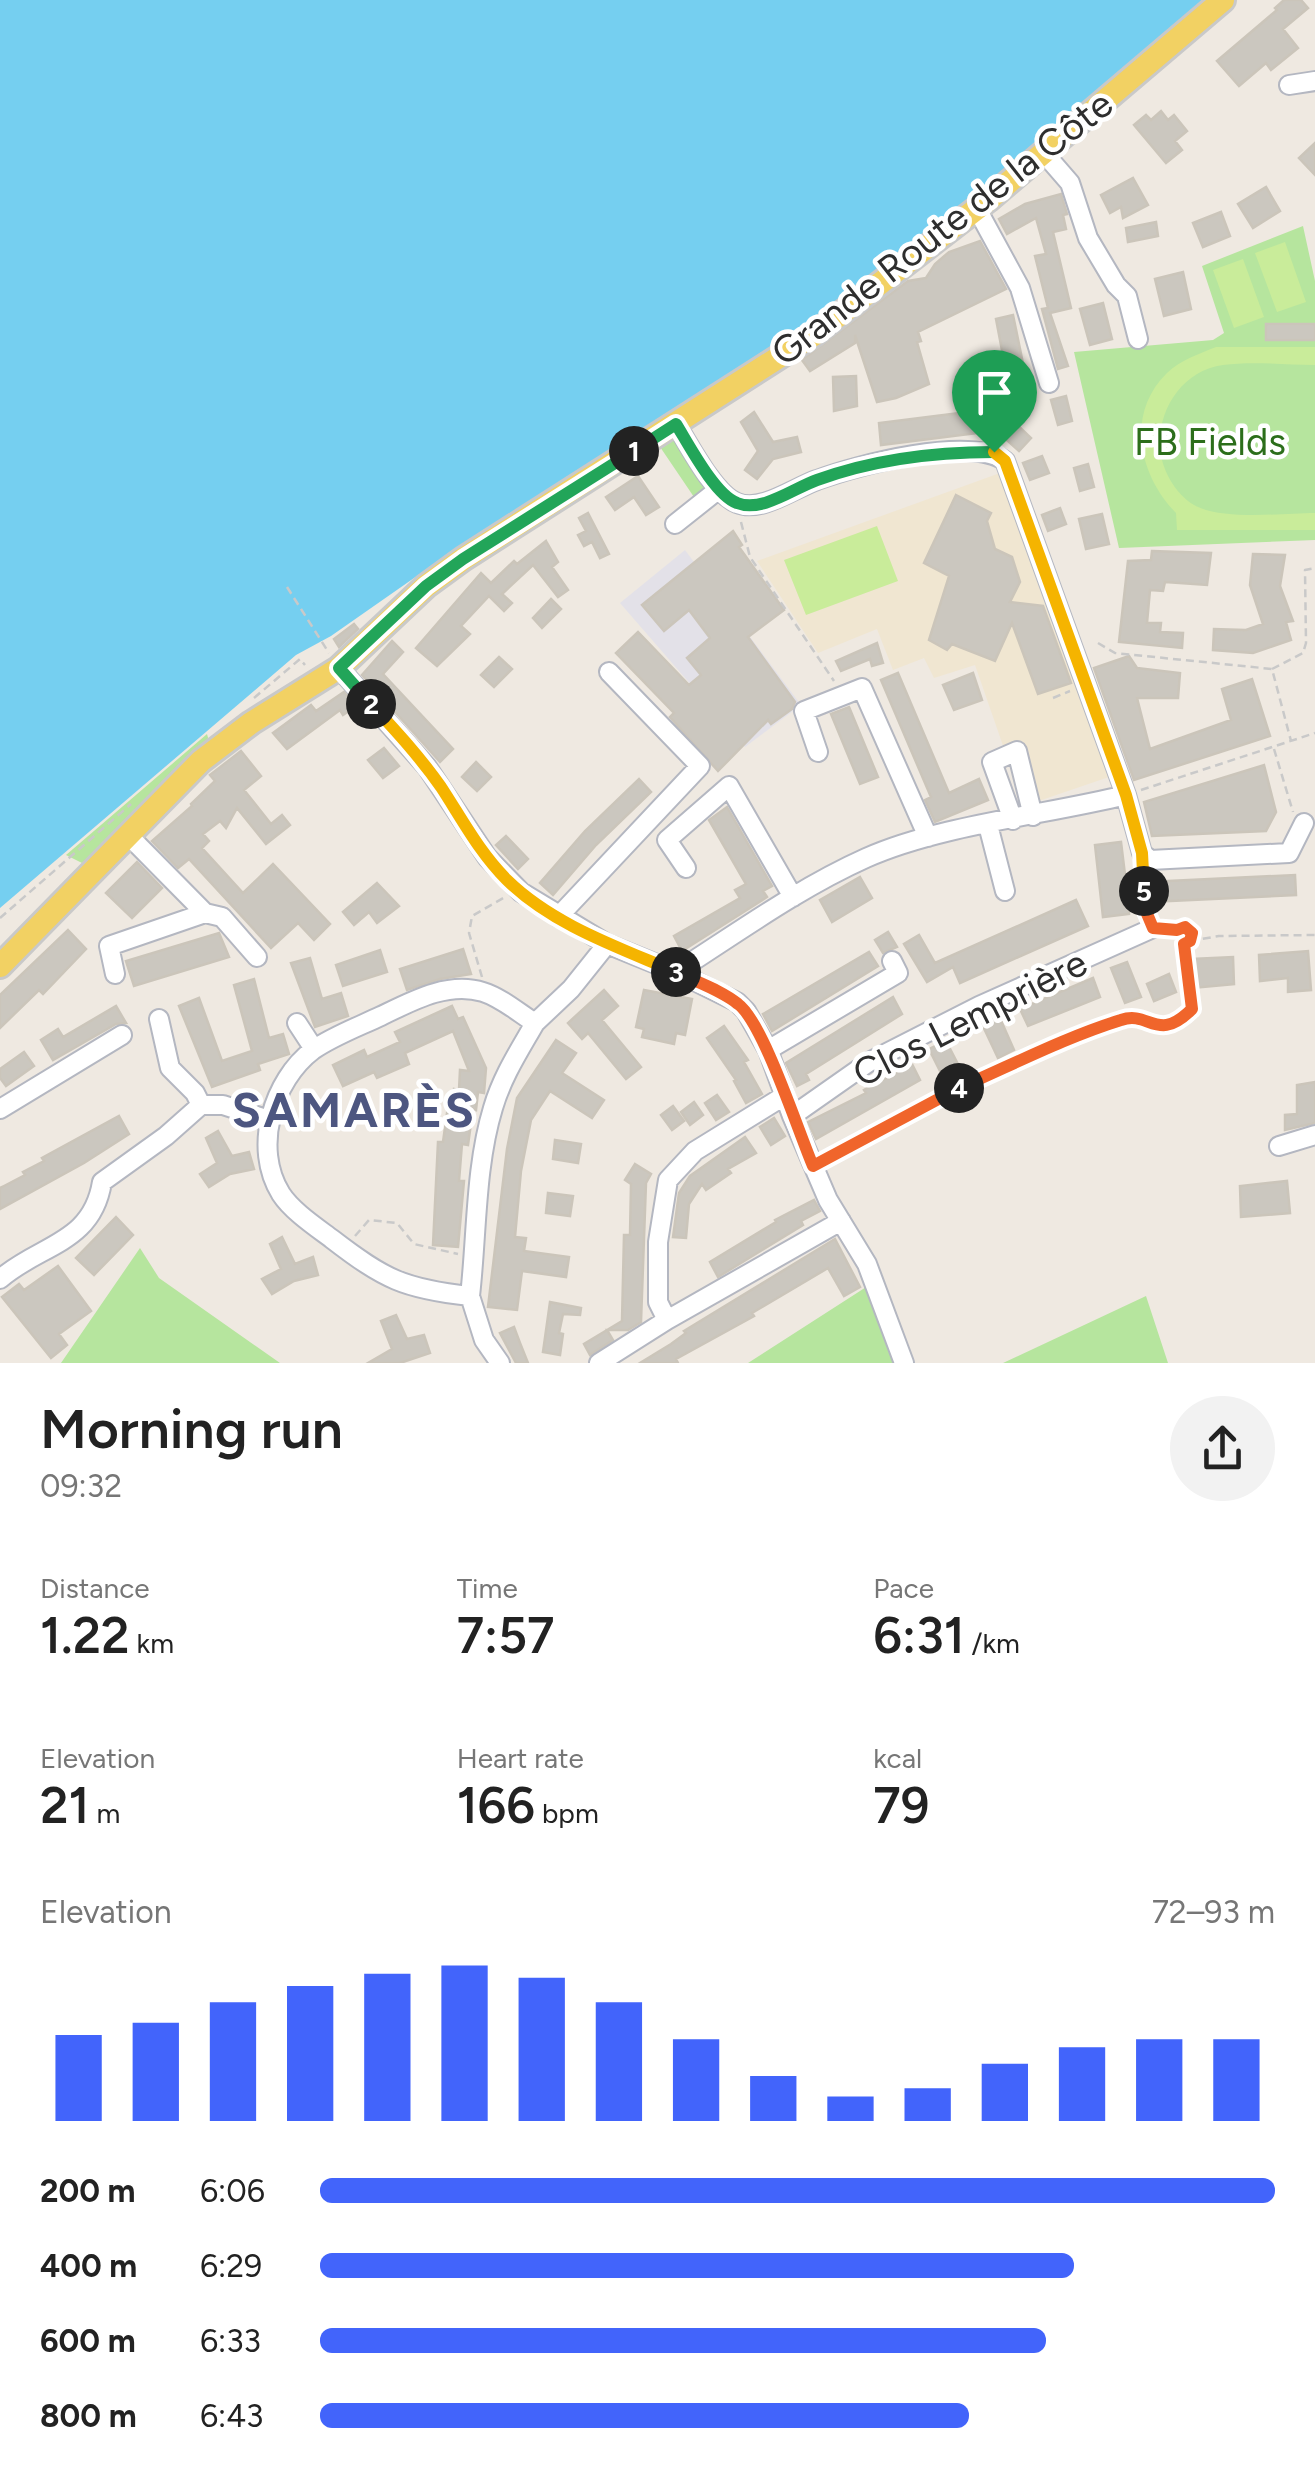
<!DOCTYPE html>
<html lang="en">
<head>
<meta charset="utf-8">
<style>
	:root { --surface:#fff; --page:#f2f2f2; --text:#222; --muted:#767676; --accent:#4264fb }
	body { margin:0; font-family:Figtree,sans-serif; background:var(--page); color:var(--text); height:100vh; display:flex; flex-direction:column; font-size:38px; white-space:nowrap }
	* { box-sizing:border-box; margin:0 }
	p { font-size:32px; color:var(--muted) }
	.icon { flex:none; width:55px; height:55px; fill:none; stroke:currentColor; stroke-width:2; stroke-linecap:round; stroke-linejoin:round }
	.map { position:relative; height:1363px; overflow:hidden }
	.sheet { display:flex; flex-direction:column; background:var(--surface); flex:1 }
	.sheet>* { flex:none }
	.pin { position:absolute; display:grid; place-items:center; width:85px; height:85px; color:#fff; margin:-102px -42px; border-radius:50% 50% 50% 0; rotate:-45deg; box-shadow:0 0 10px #0007 }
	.pin .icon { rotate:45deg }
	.km { position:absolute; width:50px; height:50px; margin:-25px; border-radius:50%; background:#222; color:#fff; font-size:28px; line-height:50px; text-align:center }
	.round { display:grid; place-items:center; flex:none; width:105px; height:105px; border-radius:52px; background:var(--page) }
	.head { display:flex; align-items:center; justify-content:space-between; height:170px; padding:0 40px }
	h1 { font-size:55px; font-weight:600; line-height:75px }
	.stats { display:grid; grid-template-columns:repeat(3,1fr); gap:15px; height:170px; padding:10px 40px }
	.stats div { display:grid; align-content:center }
	.stats b { font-size:50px; font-weight:600 }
	.stats small { font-size:28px; font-weight:400 }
	.stats p { font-size:28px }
	.chart { height:280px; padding:20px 40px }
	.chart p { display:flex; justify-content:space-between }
	.chart svg { width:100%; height:180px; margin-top:10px; stroke:var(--accent); stroke-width:6 }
	ul { padding:0 40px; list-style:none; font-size:32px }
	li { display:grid; grid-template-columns:160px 120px 1fr; align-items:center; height:75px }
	li i { height:25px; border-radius:12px; background:var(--accent) }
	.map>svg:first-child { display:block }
</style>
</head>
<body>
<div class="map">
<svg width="1315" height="1363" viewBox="0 0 1315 1363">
	<rect width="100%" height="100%" fill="#efe9e1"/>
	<path fill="#e3e1e8" d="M685,550L801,705L745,747L620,603Z"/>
	<path fill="#f0e6d1" d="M1000,473L1109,777L1024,806L975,665L934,678L924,658L893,670L877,629L818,653L757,561Z"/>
	<path fill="#b6e59e" d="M1303,226L1315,281V540L1119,548L1074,352L1213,340L1224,333L1202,266Z
		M676,424L719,489L696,500L654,438Z
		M207,734L212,752L161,799L149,798L90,867L66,855Z
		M140,1248L159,1278L280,1363H61Z
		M874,1282L897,1363H748Z
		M1146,1296L1168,1363H1003Z"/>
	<path fill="#c9ec9a" d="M1285,242L1306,302L1277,312L1255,253Z
		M1243,259L1264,317L1234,328L1213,270Z
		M1216,347H1315V365C1285,365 1253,361 1223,365C1183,370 1157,410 1160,448C1161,468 1175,494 1194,505C1223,521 1282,513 1315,513V530H1177L1176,513C1139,475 1125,414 1167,373C1180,360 1199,354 1216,347Z
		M877,526L898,581L806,615L784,560Z"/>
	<path fill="#75cff0" d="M0,0H1212L924,241L786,343L447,555L331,636L296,655L0,908Z"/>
	<path fill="#cbc7bf" stroke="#cbc5ba" stroke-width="2.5" d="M1284,0H1301L1308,8L1283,29L1298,48L1271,70L1266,63L1239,86L1217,61L1277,10L1275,8Z
		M1161,111L1168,120L1174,115L1187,131L1175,141L1182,150L1166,163L1134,125L1146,115L1151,120Z
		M1315,143V175L1299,158Z
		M1133,178L1148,205L1123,218L1121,207L1110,213L1101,195Z
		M1266,187L1280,211L1253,228L1238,204Z
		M1061,194L1067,214L1063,215L1066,229L1053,232L1071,308L1050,313L1068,366L1058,369L1042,309L1048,308L1035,256L1046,254L1036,218L1007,234L999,219L1025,204Z
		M1221,212L1230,236L1203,247L1193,223Z
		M1156,222L1158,236L1128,242L1126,228Z
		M980,241L1006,289L918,332L921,341L917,342L929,384L896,398L877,402L855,335V343L810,371L802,360L908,281L926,278L935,264L949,252Z
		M1183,272L1191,309L1164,316L1155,279Z
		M1103,303L1112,339L1090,345L1080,309Z
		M1013,315L1026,378L1008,382L996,319Z
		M1266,324H1315V340H1266Z
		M856,376L857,406L834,411L833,377Z
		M1066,396L1072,421L1058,425L1051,400Z
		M992,409L994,431L881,445L879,423Z
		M754,412L773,442L797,437L801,452L773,459L757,479L745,470L758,451L741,422Z
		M1013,421L1031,438L1019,451L1001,435Z
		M1042,456L1049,473L1030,480L1023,463Z
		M1088,464L1094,487L1080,491L1074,468Z
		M638,476L659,507L646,515L634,497L615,510L606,497Z
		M956,495L991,513L987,521L995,549L1012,557L1020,582L1010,602L1043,606L1071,683L1038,694L1012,623L995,661L952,644L947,650L929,640L949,576L924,563Z
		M1060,508L1066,524L1048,531L1042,515Z
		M588,513L609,554L600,558L592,542L584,546L578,535L586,531L579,518Z
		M1102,514L1109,544L1086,549L1079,519Z
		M733,531L742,545L739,547L784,610L748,637L795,702L792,709L771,724L768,720L718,771L670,717L674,713L616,653L638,632L689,685L701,675L687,658L710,638L689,610L664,631L642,605Z
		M546,541L558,562L552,567L568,590L558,597L533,565L502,594L512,603L504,611L489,596L461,626L470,634L437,666L416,648L481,573L491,583L514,561L517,564Z
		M1152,551L1211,553L1207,585L1165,582L1163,591L1150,590L1147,623H1161L1160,632L1183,633L1182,648L1119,642L1128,561L1151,560Z
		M1253,554L1285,555L1280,586L1293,621L1286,622L1291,640L1253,653L1213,650L1214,629L1246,630L1263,624L1250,585Z
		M551,599L561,609L542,628L533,618Z
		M354,624L358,629L339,647L334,639Z
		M392,641L403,652L383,674L453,749L440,762L362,675Z
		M877,643L883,663L872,666L870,659L841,671L836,661Z
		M1129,656L1137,668L1180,673L1178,698H1137L1150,749L1231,720L1222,689L1252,679L1270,736L1134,780L1094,668Z
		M499,657L512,669L494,687L481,675Z
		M898,673L949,793L979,779L988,800L935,822L925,800L931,797L881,680Z
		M973,673L982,700L954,710L943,685Z
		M344,692L356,706L343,715L340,710L287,749L273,733L311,705L316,711Z
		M849,707L878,777L860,784L831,714Z
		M384,748L399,766L383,778L368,760Z
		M241,751L261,776L244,790L271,824L282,815L290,825L266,844L237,808L226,828L220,821L203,834L209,841L202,848L243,893L273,864L330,924L314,940L298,923L271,948L189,859L178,868L152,841L192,806L191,804L215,781L210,775Z
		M476,762L491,777L477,791L462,777Z
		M1264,765L1276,812L1266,831L1152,836L1144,802Z
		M639,779L651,792L596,845L553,895L540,883L585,831Z
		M727,807L772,886L763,891L767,897L682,951L674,936L740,898L735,890L746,884L709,820Z
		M506,836L528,859L518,869L496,845Z
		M1121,842L1126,883L1295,875L1296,895L1128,903L1129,914L1103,917L1095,845Z
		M137,862L162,888L132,918L106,893Z
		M860,877L872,898L832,922L820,900Z
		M377,883L399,906L377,923L369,912L354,925L343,912Z
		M1076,900L1088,926L960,983L953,967L927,982L904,944L919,935L935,963Z
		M68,930L86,949L43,994L39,990L0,1028V995Z
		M888,932L897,947L883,953L875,940Z
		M219,933L229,957L134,986L126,961Z
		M463,949L471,974L440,979L407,990L400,969Z
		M380,950L387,972L343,986L336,965Z
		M1308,951L1311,990L1288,992V978L1260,981L1259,955Z
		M869,952L878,966L772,1031L763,1014Z
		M1233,957L1234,984L1193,988L1192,959Z
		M310,958L322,999L341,993L348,1016L315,1027L291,963Z
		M1127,962L1141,997L1125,1003L1111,968Z
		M1169,974L1176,992L1154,1001L1147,984Z
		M1093,978L1100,997L1028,1026L1020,1009Z
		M254,979L269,1038L283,1034L289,1054L258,1064L260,1070L212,1087L179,1006L199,998L222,1061L252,1051L234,985Z
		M604,990L618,1006L602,1020L641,1067L626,1079L588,1033L582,1039L568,1023Z
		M644,990L692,999L685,1035L676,1033L674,1044L642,1037L644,1029L636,1027Z
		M893,997L902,1014L806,1074L809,1080L797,1086L786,1063Z
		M116,1006L126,1023L116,1024L53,1060L41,1040L58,1029L63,1037Z
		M452,1006L458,1019L463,1017L486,1068L484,1093L478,1092L476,1110L473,1109L468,1145L462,1144L459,1181H464L458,1247L433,1245L438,1142H443L448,1106L452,1107L454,1089L459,1090L460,1070L469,1071L453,1031L405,1053L409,1064L377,1078L374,1072L343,1086L333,1065L364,1050L367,1057L400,1042L395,1032Z
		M999,1016L1014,1050L998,1058L982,1024Z
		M724,1026L748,1060L744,1062L762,1094L746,1103L734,1081L736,1080L707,1038Z
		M556,1040L576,1053L562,1073L604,1100L592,1118L550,1091L531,1120L521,1171L515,1237L526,1238L524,1251L569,1257L566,1277L522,1271L517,1310L488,1307L507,1149L517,1098Z
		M946,1041L962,1072L945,1081L929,1049Z
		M24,1052L34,1066L6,1086L0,1078V1069Z
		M912,1064L920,1080L816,1139L808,1122L866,1093L864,1090Z
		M1315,1082V1123L1285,1130V1115L1297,1114V1085Z
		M717,1095L729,1112L716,1120L705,1103Z
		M694,1102L703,1115L690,1125L681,1112Z
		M673,1106L684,1121L672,1130L661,1115Z
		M119,1116L129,1134L84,1163L0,1209V1188L4,1186L25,1175L23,1172L44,1161L42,1158Z
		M774,1118L785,1136L771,1145L760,1127Z
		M218,1131L232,1156L249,1152L254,1169L230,1174L209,1187L200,1174L217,1163L206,1138Z
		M745,1137L756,1153L728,1169L731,1173L706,1190L702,1184L689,1204L686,1238L673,1237L679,1193L690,1176Z
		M555,1140L581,1144L578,1163L553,1159Z
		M635,1164L651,1174L646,1183L641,1322L628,1330H607L613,1340L590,1355L584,1344L622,1321L624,1235H630L631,1184L625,1180Z
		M1287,1181L1290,1213L1241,1217L1240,1186Z
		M548,1193L573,1196L570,1216L546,1213Z
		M814,1200L820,1211L801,1221L803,1225L718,1277L710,1262L776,1222L775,1220Z
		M116,1217L133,1235L94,1275L76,1258Z
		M282,1237L295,1264L313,1257L318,1275L294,1281L272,1294L262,1279L281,1269L270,1244Z
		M835,1239L860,1287L844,1296L828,1268L752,1313L754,1316L676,1359L678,1363H640L671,1344L686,1333L684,1331Z
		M58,1266L91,1311L59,1334L67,1345L51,1358L2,1297L19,1284L24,1290Z
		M550,1302L581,1308L580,1315L563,1314L559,1333L563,1334L560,1355L543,1352Z
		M396,1315L407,1339L424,1335L430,1353L400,1363H368L392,1349L381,1321Z
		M514,1327L520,1343L528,1363H516L500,1333Z"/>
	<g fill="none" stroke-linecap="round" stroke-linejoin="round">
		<defs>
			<path id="minor" d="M1289,85L1315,81
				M1044,153L1070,183L1088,238L1116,285L1127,296L1138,339
				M977,209L1020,288L1049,383
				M676,424C689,445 714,494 737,503C761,513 794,488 817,480C857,465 970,435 1005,461L1126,795L1142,853L1150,860L1289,853L1304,823
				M675,524L719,489
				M339,668L427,767L487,857L521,892L607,944L676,972L737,1002L746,1011L768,1050L792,1116L828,1200L867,1264L904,1363
				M818,752L804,711L862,688L928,837
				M1013,820L992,762L1017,751L1033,816
				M988,825L1005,891
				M128,835L205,913L222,917L257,957
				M686,868L667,840L729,786L793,897
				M558,917L700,766L609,672
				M676,972C737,933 799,888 866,858C940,825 1045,815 1126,795
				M115,974L109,946L205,913
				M159,1019L170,1068L195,1093L201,1105
				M297,1023L314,1049
				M535,1023C519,1051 502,1077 493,1108C475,1167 477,1235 470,1296C404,1289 384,1279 332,1239C316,1227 292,1211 281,1194C252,1148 273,1080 313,1050C333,1036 360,1026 381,1016C412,1001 448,981 483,992C502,998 519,1013 535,1023L571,989L607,944
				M768,1050L898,973L892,961
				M0,1109L122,1035
				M792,1116L869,1062L979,1006L1153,928
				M1279,1146L1315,1135
				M0,1279C40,1244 92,1244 102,1182L166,1136L201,1105H223L269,1120
				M470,1296L484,1340L500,1363
				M667,1320L841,1221
				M599,1363L667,1320L658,1302V1242L668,1180L695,1151L784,1096"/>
			<path id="major" d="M0,966L201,761L251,723L339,668L426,586L463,559L812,336L988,200L1223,0"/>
		</defs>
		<use href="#minor" stroke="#b4b7c1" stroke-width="22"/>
		<use href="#major" stroke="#c9c9c9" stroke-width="28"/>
		<path stroke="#c9c9c9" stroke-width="2.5" stroke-dasharray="8 5" stroke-linecap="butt" d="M741,522L750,557L834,681
			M287,587L329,653
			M1098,643L1115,653L1272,669L1291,741
			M1272,669L1303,653L1306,643L1305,570L1315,568
			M254,698L300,659L305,665
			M1053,698L1070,691
			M1274,749L1293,812
			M1141,790L1315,733
			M1142,875L1146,911
			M0,918L131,804
			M1175 936a9 9 0 1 1 18 0a9 9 0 1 1-18 0Z
			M1168,929L1177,930
			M1190,941L1219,936L1315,935
			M482,977L469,933L472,916L505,897
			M828,1159L943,1095L1125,1018L1160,1027L1181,1020L1193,1009L1184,945
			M355,1236L369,1220L397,1223L414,1244L458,1254"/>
		<use href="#minor" stroke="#fff" stroke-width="18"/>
		<use href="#major" stroke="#f2d163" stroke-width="22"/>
	</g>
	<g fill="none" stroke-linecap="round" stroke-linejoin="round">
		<defs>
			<path id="split-1" d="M634,451L676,424C689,445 715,495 737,503C762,513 794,488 817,480C875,459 933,452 994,452"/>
			<path id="split-2" d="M371,704L339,668L426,586L463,559L634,451"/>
			<path id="split-3" d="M371,704C396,731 420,757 441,787C462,819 479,852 507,880C553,925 618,947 676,972"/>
			<path id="split-4" d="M676,972C696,982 721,990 738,1004C763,1022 798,1131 813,1166L959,1088"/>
			<path id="split-5" d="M959,1088C1012,1065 1066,1037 1121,1020C1150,1010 1157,1044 1192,1009L1184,944L1190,941L1192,933L1185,927L1177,930L1153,928L1145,909L1144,891"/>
			<path id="split-6" d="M994,452L1005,461L1126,795L1142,853L1144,891"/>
		</defs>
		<use href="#split-1" stroke="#fff" stroke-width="20"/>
		<use href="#split-2" stroke="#fff" stroke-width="20"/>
		<use href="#split-3" stroke="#fff" stroke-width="20"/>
		<use href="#split-4" stroke="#fff" stroke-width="20"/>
		<use href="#split-5" stroke="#fff" stroke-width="20"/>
		<use href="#split-6" stroke="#fff" stroke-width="20"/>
		<use href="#split-1" stroke="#22a559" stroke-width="12"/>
		<use href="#split-2" stroke="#22a559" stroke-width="12"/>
		<use href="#split-3" stroke="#f5b400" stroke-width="12"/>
		<use href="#split-4" stroke="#f0652b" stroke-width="12"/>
		<use href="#split-5" stroke="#f0652b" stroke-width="12"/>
		<use href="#split-6" stroke="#f5b400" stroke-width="12"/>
	</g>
	<g text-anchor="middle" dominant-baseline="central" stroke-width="9" stroke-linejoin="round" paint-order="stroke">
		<g font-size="38" fill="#2e2e2e" stroke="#fff">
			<text transform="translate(942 228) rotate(-38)">Grande Route de la Côte</text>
			<text transform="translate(970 1018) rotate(-27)">Clos Lemprière</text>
		</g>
		<g font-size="38" fill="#2c6e1b" stroke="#fff">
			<text x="1210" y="442">FB Fields</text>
		</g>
		<g font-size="48" font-weight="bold" letter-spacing="2.5" fill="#4d5680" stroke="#fff">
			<text x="354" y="1110">SAMARÈS</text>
		</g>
	</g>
</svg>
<div class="pin" style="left:994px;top:452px;background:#1e9e55"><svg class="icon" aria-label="arrive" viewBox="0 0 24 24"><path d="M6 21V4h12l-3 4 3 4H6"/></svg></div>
<b class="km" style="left:634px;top:451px">1</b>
<b class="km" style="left:371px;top:704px">2</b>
<b class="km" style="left:676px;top:972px">3</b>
<b class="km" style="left:959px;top:1088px">4</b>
<b class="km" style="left:1144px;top:891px">5</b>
</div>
<section class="sheet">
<div class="head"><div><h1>Morning run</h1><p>09:32</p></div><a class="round"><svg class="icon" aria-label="share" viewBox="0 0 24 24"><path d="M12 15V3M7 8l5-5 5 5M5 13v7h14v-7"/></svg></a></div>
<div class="stats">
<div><p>Distance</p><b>1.22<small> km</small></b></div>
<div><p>Time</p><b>7:57</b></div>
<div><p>Pace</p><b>6:31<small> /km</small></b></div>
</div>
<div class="stats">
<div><p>Elevation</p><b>21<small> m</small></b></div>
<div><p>Heart rate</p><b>166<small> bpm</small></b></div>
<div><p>kcal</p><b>79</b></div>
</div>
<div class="chart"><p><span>Elevation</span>72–93 m</p>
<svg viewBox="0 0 160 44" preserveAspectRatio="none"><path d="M5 44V23M15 44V20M25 44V15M35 44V11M45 44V8M55 44V6M65 44V9M75 44V15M85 44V24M95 44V33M105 44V38M115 44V36M125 44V30M135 44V26M145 44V24M155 44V24"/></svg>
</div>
<ul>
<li><b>200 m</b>6:06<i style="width:100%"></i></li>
<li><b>400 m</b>6:29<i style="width:79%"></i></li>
<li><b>600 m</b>6:33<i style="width:76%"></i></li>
<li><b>800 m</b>6:43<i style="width:68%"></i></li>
</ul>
</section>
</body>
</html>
